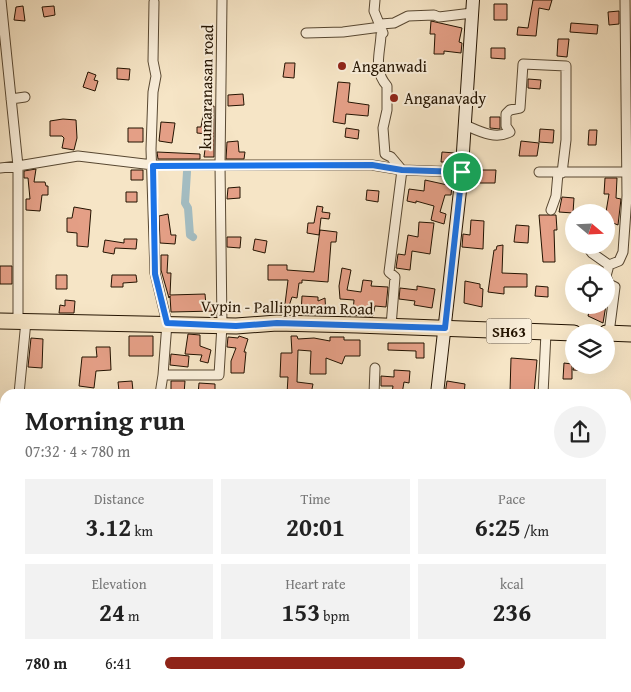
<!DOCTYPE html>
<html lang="en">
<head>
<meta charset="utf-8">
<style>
	:root { --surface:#fff; --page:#f2f2f2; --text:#222; --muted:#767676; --accent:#8f2418 }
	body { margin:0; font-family:"Gentium Book Plus",serif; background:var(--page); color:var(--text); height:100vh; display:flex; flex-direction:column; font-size:19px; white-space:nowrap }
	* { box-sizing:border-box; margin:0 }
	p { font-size:16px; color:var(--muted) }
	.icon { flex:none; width:28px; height:28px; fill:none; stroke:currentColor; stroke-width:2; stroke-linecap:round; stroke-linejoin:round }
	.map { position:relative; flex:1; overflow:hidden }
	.side { position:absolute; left:0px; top:389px; width:631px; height:304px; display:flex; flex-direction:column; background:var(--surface); border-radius:15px 15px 0 0; box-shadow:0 5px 20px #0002 }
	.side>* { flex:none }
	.needle { width:32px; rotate:109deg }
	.buttons { position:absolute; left:565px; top:204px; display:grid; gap:10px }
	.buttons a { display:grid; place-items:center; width:50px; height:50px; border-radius:50%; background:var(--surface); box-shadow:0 5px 20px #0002; font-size:25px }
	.pin { position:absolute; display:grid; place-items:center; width:42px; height:42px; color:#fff; margin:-21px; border:2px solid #fff; border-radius:50%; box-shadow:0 1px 5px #0007 }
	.round { display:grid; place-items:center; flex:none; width:52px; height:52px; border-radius:26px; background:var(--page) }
	.headline { display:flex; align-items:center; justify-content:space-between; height:85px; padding:0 25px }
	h1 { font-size:28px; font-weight:600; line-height:38px }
	.stats { display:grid; grid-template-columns:repeat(3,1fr); gap:8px; height:85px; padding:5px 25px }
	.stats div { display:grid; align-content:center; border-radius:0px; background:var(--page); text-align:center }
	.stats b { font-size:25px; font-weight:600 }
	.stats small { font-size:14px; font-weight:400 }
	.stats p { font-size:14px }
	ul { padding:0 25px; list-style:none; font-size:16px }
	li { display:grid; grid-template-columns:80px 60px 1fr; align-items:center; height:38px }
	li i { height:12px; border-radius:6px; background:var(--accent) }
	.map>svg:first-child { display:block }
</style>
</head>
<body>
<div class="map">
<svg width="631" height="692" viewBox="0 0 631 692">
	<rect width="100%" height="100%" fill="#f6e5c6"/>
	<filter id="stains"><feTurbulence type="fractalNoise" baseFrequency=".004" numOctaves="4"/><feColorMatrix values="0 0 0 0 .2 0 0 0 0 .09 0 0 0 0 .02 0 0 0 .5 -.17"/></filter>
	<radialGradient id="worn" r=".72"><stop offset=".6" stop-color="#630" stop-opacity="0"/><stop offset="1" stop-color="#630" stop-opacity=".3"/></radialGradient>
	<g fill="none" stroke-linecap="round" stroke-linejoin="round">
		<path stroke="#a3bcc1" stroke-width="8" d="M187,172L185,203L188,208L190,235L193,237
			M0,540L5,537
			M626,683H631"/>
	</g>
	<path fill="#e49f86" stroke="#231301" d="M533,0H552L549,10L539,8L536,36L517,35L518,27L528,28Z
		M494,4H507V20H494Z
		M23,6L25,21L14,20L16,7Z
		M54,6L55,15L44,17L42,7Z
		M619,11V24L609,25L608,12Z
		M431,21L462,28L459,42L462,43L461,53L444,51V54H434L435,34H430Z
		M571,23L598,25L597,34L570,32Z
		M558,39H569L567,57L557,56Z
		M491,48H505V59L491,58Z
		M285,63H295L294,78L283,77Z
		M117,68L130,69L129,80L117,79Z
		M88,72L96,75L94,80L98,81L95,91L83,87Z
		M528,79L541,80L540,89L528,88Z
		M338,82L350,83L348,102L369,105L368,116L346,114L345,124L333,122Z
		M243,94L244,105L228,106V95Z
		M205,105L214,106V157H204L207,134L197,133V127H201Z
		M490,117H500V129L490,128Z
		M63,119L76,120L77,138L74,150L62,148L64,138L62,136H50V121Z
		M161,122L175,123L172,143L159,141Z
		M128,128H143V142H128Z
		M346,128L359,130L358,139L345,137Z
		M540,129L554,130L553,143L539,142Z
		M589,130H597L596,145H588Z
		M238,141L239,152H245L244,159H226L227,142Z
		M521,141L539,143L537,156H519Z
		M157,152L200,154V159H158Z
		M442,152L455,153L454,162H441Z
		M36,169L34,182H45L46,186H48V195H42L40,211L26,210V199H30L28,178H24V171Z
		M131,170H143V180H131Z
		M480,170H496L495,183H479Z
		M605,178H617L616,198L621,199L618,225L613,223L608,239H606V212L609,194H604Z
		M425,180L452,186L451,195H445L440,212L446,214L444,224L431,220L434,206L416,201V203L407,201L409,189L424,191Z
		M240,187V198L227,199L228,188Z
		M367,190L379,191L378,202L366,200Z
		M126,192H137V202H126Z
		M562,197L574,198L573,213L559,212Z
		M317,206L323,207L322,212L330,213L329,219L321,218L319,235L307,233L308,223H314Z
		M74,207L91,210L88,247L77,246V233L67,232V218H72Z
		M168,214L171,235H176L175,244L160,243L159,216Z
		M539,215H556L557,230H554L555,262H543Z
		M471,220L484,221L483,249L462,247L463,234L470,235Z
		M419,222L434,223L430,254L412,251L410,270L396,268L398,254L405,255L408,235L418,237Z
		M516,225L529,226L528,243L514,242Z
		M320,230L337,232L336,242H331L328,282L302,280V283H299L297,298L292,297L287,312H284L288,280H268V265H287V270L314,272Z
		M227,237H241L240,248L227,247Z
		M124,239H137L136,249L115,248L114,254L103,252L105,240L124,243Z
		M255,239L267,241L265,253L253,250Z
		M503,245L502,273L527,274V287H504V294L488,292L494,250H496L497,246Z
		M161,255H168L167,273H171L170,295L205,294L206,305H216V311L171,312L170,296L169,298L161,270Z
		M0,266H12V284H0Z
		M342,268L351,270L347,290L361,292L363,280L372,281L371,286L388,287L386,307L375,306L373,316L341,315L340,313L353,312L354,300L340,299L339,286Z
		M56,275H67V289H56Z
		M112,275H136L137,282L123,283V287H111Z
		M465,281L480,284V288L483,289L482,307L464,303Z
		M417,286L435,289L432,308L414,305L415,301L399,299L400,288L417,290Z
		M536,286L548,287V297L535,296Z
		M302,296L318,297V301L325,298L326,315L301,314Z
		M65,300L75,301L74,313H59L60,305L65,306Z
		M596,305H606L603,323L588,316L590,307L595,309Z
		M188,334L200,335V346L211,350L208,363L200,361L202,355L185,354Z
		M129,336H153V356H129Z
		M239,336L248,339L244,352H246L244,373H231V361L236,348L227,347L228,337L238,338Z
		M291,336H297L298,339L314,338L330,341V337H344V340H360V356H345L342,364L326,358V374H310L311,351L298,350L297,382L313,384L311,394H287L288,377H280L281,353H292Z
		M31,338L43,339L42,368L28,367Z
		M388,343H424V358H416V351L388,350Z
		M96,347H110L111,370L96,371L94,388L79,386L82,357H97Z
		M171,354L189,356L188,367L170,365Z
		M511,358L537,360L534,394L510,392Z
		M564,363L572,364V379H563Z
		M574,365H594V371L573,370Z
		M394,370L410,371L409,383L404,382L402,394L392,393L393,386H381V376L394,377Z
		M132,381L133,391H119L118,382Z
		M171,381H185L184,394H171Z
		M447,381L465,384L464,394H445Z
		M199,383L215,384V394H198Z"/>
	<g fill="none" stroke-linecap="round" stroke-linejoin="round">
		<defs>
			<path id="street" d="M375,0L374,11L383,33L381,35C380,54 373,70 387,86V110L383,128L385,154L391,157L402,170L389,272L395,277L391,326
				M154,2L153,61L156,76L153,92L151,149L155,273L167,323L163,375
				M381,24L394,23L408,16L434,15L439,17L472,13
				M306,33L343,32L381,27
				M11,99L25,97
				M465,125C479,131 495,140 510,132L506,126V114L510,110L520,108L523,64L566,66V140L562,173
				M0,168L18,166L1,0
				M539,172H627
				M551,210L556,196L558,173
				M586,245L592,253L609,265
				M18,321V166L78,156L153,165H372L402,170L462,172
				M609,333L615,287L609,284L606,276L609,265L619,261L623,252L627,196L625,0
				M19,394L26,321
				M160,394L163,375H219L222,325L220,165L222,0
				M374,394L375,368
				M543,394L546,333
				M0,473L5,472
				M3,619L5,598
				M143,688L144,692
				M606,688L608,692"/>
			<path id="secondary" d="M437,394L461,182L473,0
				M348,692L350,688"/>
			<path id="primary" d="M0,321L236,326L277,323L357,325L574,333
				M606,333L631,334"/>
		</defs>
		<use href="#street" stroke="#584832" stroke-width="11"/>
		<use href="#secondary" stroke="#231301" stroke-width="14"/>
		<use href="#primary" stroke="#231301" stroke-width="17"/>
		<use href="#street" stroke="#f9eeda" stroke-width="9"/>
		<use href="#secondary" stroke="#f9eeda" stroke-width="12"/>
		<use href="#primary" stroke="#f6e5c6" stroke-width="15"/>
	</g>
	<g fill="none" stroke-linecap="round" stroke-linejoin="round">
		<defs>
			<path id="route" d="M372,165L402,170L462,172L445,328L277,323L236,326L167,323L155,274L153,166Z"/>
		</defs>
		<use href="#route" stroke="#fff" stroke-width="10"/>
		<use href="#route" stroke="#1a73e8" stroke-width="6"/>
	</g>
	<g fill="#8f2418" stroke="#f9eeda" stroke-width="2">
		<circle cx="342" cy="66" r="5"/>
		<circle cx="394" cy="98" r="5"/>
	</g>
	<g text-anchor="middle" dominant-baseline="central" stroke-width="4" stroke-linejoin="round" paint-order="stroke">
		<rect fill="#f9eeda" stroke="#635542" stroke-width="1" x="486.5" y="318.5" width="45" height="25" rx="4"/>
		<g font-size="15" font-weight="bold" fill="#231301">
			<text x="509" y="331">SH63</text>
		</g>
		<g font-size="16" fill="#231301" stroke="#f9eeda" text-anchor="start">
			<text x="352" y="66">Anganwadi</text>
			<text x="404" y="98">Anganavady</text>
		</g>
		<g font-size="16" fill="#231301" stroke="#f9eeda">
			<text transform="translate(206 87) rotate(-89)">kumaranasan road</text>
			<text transform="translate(287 307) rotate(1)">Vypin - Pallippuram Road</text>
		</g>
	</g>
	<rect width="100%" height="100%" filter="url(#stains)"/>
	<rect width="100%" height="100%" fill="url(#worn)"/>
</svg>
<div class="buttons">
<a><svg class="needle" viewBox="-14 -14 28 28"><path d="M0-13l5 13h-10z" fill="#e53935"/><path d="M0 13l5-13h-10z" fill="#767676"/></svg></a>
<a><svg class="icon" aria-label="locate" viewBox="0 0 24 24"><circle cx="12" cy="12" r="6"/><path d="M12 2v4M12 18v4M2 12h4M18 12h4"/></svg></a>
<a><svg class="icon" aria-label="layers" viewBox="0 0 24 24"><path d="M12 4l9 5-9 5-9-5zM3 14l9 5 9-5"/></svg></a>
</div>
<div class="pin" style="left:462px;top:172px;background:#1e9e55"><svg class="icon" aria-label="arrive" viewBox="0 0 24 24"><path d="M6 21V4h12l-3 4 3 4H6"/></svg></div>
<section class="side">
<div class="headline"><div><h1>Morning run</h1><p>07:32 · 4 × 780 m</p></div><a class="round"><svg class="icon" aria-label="share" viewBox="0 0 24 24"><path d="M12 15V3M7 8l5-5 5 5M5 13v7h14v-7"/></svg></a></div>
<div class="stats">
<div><p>Distance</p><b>3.12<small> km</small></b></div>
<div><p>Time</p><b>20:01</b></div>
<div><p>Pace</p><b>6:25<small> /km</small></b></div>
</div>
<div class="stats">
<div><p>Elevation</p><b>24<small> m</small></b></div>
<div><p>Heart rate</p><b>153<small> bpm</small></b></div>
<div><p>kcal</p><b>236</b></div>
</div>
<ul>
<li><b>780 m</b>6:41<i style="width:68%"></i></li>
</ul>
</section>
</div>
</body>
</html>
